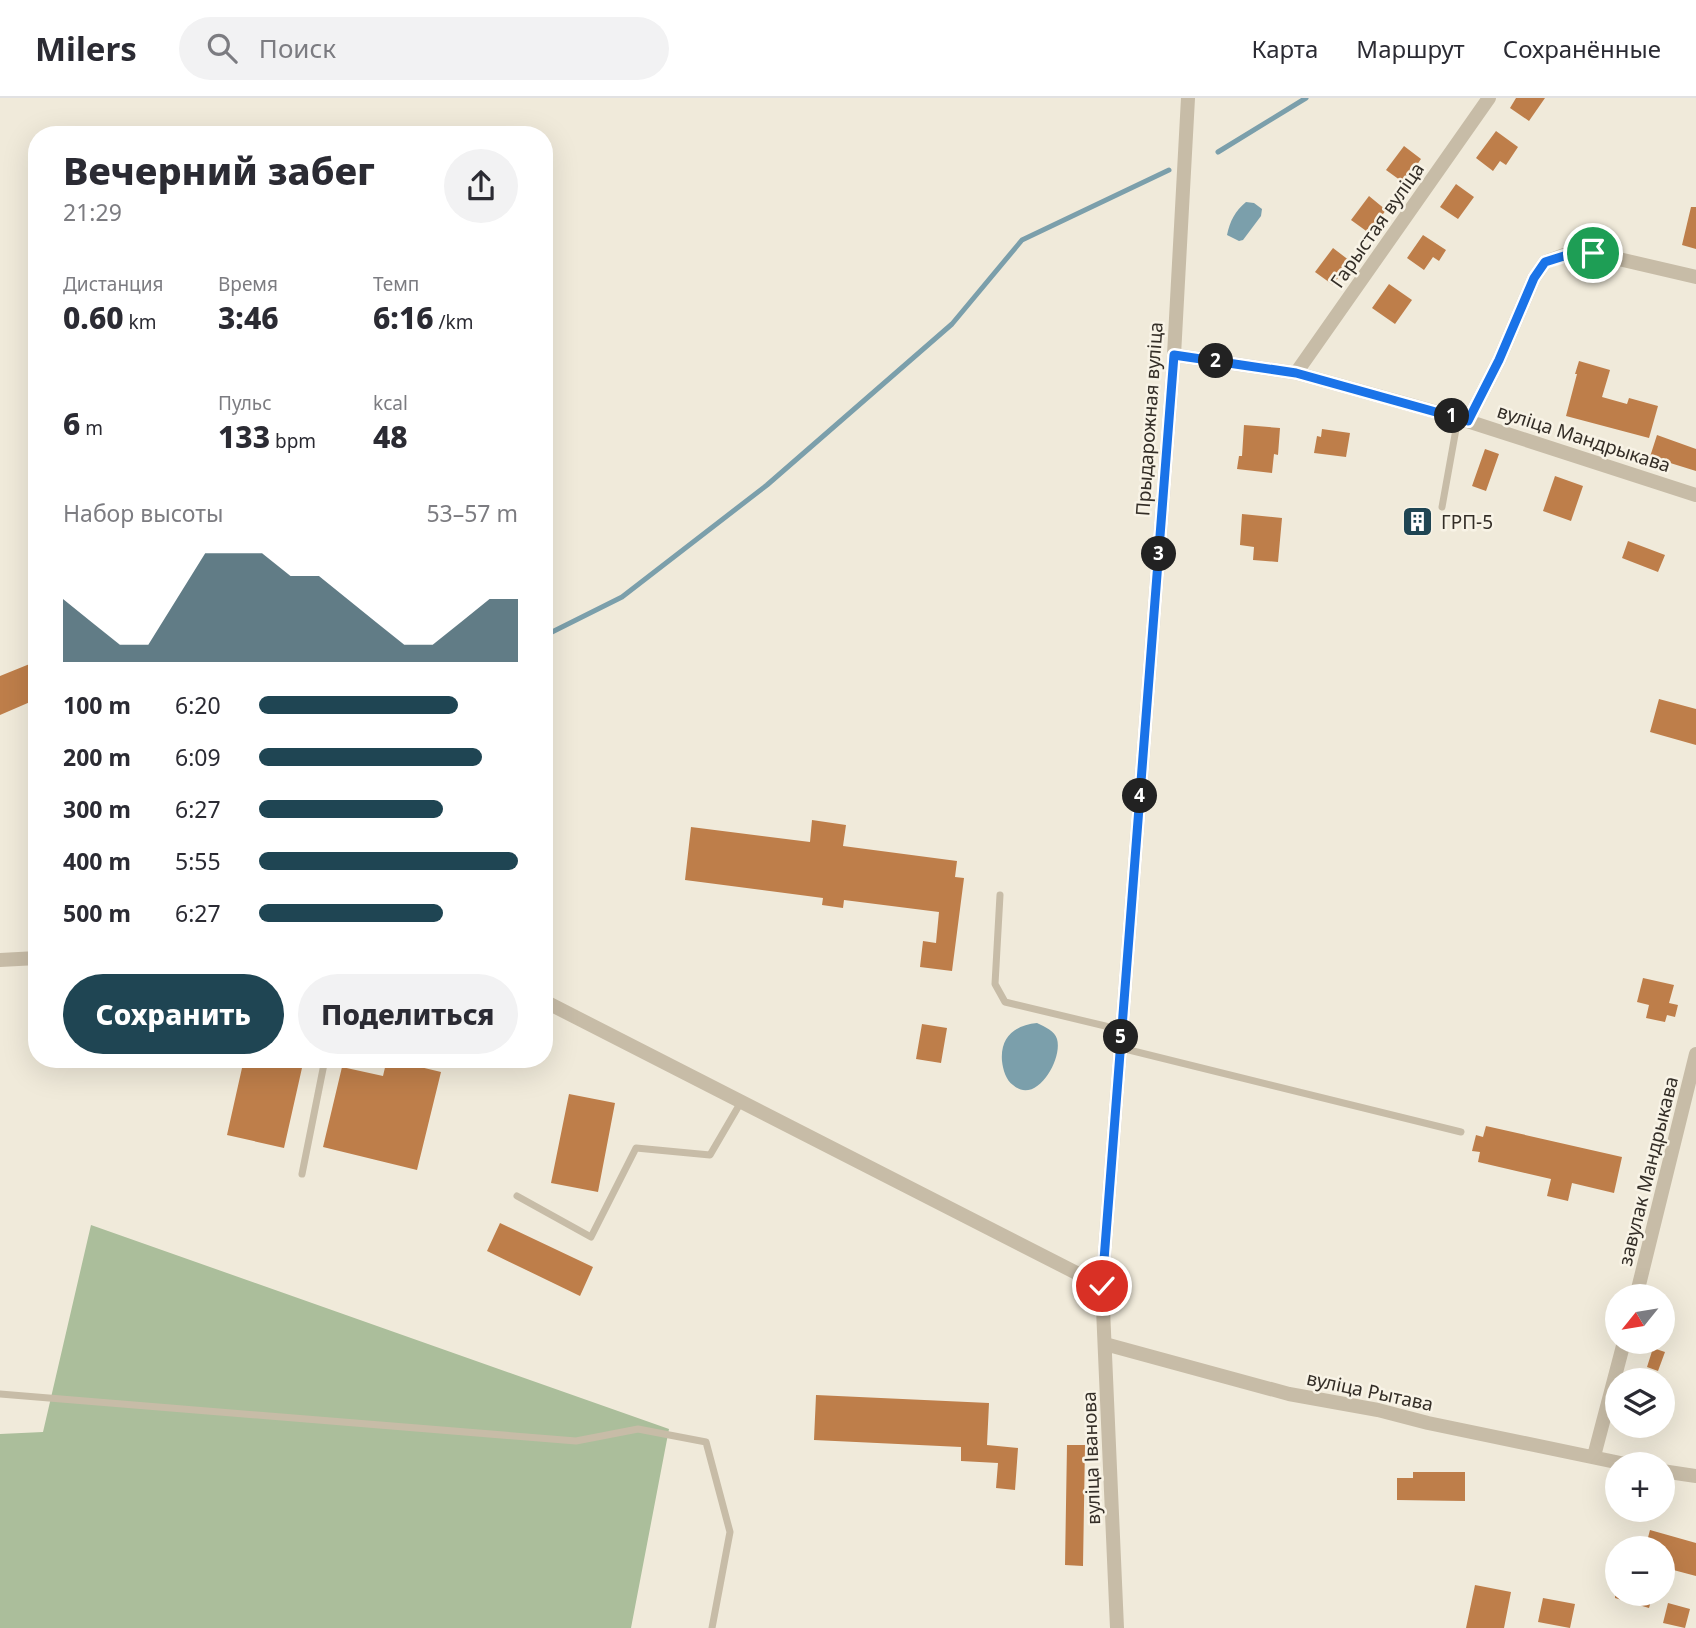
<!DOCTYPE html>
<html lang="ru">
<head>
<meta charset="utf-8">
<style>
	:root { --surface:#fff; --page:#f2f2f3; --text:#2b2b33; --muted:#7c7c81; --line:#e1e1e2; --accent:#1f4553 }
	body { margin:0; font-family:"Noto Sans",sans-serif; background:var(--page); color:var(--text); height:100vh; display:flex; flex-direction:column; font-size:26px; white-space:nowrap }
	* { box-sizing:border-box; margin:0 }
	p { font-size:23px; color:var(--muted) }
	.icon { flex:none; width:38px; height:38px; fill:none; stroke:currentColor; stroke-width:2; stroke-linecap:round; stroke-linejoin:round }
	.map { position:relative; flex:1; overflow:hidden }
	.panel { position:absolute; left:28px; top:28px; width:525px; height:942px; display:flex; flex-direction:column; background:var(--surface); border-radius:28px; box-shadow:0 7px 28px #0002 }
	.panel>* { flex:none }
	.needle { width:46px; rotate:240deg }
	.tools { position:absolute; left:1605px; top:1186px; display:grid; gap:14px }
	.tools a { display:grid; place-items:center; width:70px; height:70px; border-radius:50%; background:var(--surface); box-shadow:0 7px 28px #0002; font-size:35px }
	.pin { position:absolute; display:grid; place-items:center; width:60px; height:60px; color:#fff; margin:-30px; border:4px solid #fff; border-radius:50%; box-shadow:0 2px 7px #0007 }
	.km { position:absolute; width:35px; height:35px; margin:-18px; border-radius:50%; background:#222; color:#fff; font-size:19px; line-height:35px; text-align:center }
	.round { display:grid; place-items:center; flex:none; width:74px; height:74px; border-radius:37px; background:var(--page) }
	.headline { display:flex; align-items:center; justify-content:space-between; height:119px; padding:0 35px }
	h1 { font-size:38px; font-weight:800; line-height:52px }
	.metrics { display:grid; grid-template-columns:repeat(3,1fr); gap:10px; height:119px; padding:7px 35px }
	.metrics div { display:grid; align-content:center }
	.metrics b { font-size:30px; font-weight:800 }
	.metrics small { font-size:19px; font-weight:400 }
	.metrics p { font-size:19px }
	.chart { height:196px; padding:14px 35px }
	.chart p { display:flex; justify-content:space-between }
	.chart svg { width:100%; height:126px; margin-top:7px; fill:var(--accent); opacity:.7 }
	.action { display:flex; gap:14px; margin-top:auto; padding:14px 35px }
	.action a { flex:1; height:80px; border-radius:42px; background:var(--accent); color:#fff; font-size:28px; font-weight:800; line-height:80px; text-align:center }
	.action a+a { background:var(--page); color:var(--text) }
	ul { padding:0 35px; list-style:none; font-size:23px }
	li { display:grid; grid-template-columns:112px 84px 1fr; align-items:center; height:52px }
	li i { height:18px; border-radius:9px; background:var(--accent) }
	header { display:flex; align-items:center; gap:42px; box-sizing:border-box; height:98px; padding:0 35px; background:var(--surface); border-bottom:2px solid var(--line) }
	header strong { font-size:33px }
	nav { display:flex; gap:38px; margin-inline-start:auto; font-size:24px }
	.search { width:490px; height:63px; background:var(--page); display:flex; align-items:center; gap:18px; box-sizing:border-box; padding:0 24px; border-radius:38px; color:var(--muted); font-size:26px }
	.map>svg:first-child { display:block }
</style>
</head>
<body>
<header>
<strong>Milers</strong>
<div class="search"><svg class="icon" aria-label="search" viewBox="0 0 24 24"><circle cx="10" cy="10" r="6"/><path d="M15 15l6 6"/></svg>Поиск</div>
<nav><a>Карта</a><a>Маршрут</a><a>Сохранённые</a></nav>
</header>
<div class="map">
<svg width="1696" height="1530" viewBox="0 0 1696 1530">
	<rect width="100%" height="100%" fill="#f0eada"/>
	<path fill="#abbe9b" d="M91,1127L669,1331L631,1530H0V1336L43,1334Z"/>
	<path fill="#7b9fab" d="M1246,104L1254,105L1262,111L1261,118L1243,142L1239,143L1227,137C1230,123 1235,113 1246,104Z
		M1037,925C1045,929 1055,933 1057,941C1063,961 1036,1008 1013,987C1006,982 1003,972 1002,963C1000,939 1015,927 1037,925Z"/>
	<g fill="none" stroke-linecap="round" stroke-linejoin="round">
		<path stroke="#7b9fab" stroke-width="5" d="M1218,54L1306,0
			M544,538L622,499L767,387L952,226L1022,142L1169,72"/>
	</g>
	<path fill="#be7e4a" d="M1516,0H1545L1529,23L1510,10Z
		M1496,33L1518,49L1506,67L1500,63L1493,73L1476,60Z
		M1404,48L1421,61L1404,85L1386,72Z
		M1456,86L1474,99L1458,121L1440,109Z
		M1369,98L1386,112L1369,135L1351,122Z
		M1691,109H1696V151L1682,147Z
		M1423,137L1446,152L1439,163L1433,159L1424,172L1407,160Z
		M1333,150L1350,163L1333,187L1315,174Z
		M1389,186L1412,202L1395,226L1372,210Z
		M1579,263L1610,272L1602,299L1627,306L1629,300L1658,308L1649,340L1566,318L1577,276H1575Z
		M1244,327L1280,330L1278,357L1274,356L1272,375L1237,371L1239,358H1242Z
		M1322,331L1350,335L1346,359L1314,355L1317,338L1321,339Z
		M1657,337L1696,351V373L1667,364L1665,371L1648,365Z
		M1485,351L1499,356L1486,393L1472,388Z
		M1555,378L1583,388L1571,423L1543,413Z
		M1242,416L1282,420L1278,464L1253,462L1254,449L1240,447Z
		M1628,443L1665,457L1658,474L1622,460Z
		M37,563V601L0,617V578Z
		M1659,601L1696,611V647L1650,634Z
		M812,722L846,727L843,748L957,763L955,779L964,780L952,873L920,869L923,843L936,845L939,814L844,802L843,810L822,807L823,800L685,782L691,729L810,744Z
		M1643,880L1674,887L1669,905L1678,907L1675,919L1667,917L1665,924L1646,920L1649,907L1637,904Z
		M922,926L947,930L941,965L916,961Z
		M244,961H304L284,1050L227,1037Z
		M387,961L441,974L417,1072L323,1049L342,969L383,978Z
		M569,996L615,1005L598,1094L551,1085Z
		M1486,1028L1622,1059L1614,1095L1572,1085L1568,1103L1547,1098L1551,1081L1478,1064L1480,1054L1472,1053L1476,1037L1483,1039Z
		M500,1125L593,1169L580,1198L487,1153Z
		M1653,1250L1665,1254L1658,1273L1647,1269Z
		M816,1297L989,1305L987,1347L1018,1350L1015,1392L996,1390L998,1365L961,1363V1349L814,1342Z
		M1067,1347H1085L1083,1468L1065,1467Z
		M1413,1374H1465V1403L1397,1402V1380H1413Z
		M1650,1432L1696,1445V1478L1662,1469V1451H1645Z
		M1475,1487L1511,1494L1504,1530H1466Z
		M1615,1496H1653L1649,1510L1615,1500Z
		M1543,1500L1575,1506L1570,1530L1538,1524Z
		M1668,1505L1690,1511L1685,1530L1663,1525Z"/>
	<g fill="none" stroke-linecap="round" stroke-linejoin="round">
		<path stroke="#c7bca7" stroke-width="7" d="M1442,409L1458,320
			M1000,797L995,886L1005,904L1122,932
			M1121,950L1461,1034
			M302,1076L325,961
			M517,1098L591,1139L636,1050L710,1057L741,1004
			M0,1296L576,1343L638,1331L706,1344L730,1434L712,1530"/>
		<path stroke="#c7bca7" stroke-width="14" d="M1174,257L1296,275L1458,320L1696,397
			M1296,275L1489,0
			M1468,323L1499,262L1534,180L1545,164L1564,157L1593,155L1696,179
			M0,862L37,860
			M544,903L1102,1188
			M1636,1199L1696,956
			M1105,1246L1289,1296L1378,1312L1428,1325L1630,1367
			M1594,1358L1624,1244
			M1662,1373L1696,1378
			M1117,1530L1102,1188L1174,257L1188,0"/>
	</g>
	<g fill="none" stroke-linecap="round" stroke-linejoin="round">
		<defs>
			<path id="route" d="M1102,1188L1174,257L1296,275L1468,323L1499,262L1534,180L1545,164L1564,158L1593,155"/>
		</defs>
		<use href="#route" stroke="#fff" stroke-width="14"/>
		<use href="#route" stroke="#1a73e8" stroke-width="9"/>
	</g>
	<defs>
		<symbol id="building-square" viewBox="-11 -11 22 22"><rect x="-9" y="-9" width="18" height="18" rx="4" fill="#1f4553" stroke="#f8f3e6"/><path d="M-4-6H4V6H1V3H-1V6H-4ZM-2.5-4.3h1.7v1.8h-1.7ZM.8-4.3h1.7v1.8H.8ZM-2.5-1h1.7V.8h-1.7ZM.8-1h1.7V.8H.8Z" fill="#fff"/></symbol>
	</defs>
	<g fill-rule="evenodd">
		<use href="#building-square" x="1400" y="406" width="35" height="35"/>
	</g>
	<g text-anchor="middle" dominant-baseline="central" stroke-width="5" stroke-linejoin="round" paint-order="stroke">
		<g font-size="19" fill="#342e27" stroke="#f8f3e6">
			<text transform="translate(1377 127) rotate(-55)">Гарыстая вуліца</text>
			<text transform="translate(1149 321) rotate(-86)">Прыдарожная вуліца</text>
			<text transform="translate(1584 340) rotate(18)">вуліца Мандрыкава</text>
			<text transform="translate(1648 1073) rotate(-76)">завулак Мандрыкава</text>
			<text transform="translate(1370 1293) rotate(12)">вуліца Рытава</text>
			<text transform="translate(1091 1360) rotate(-92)">вуліца Іванова</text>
		</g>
		<g font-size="19" fill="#342e27" stroke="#f8f3e6" text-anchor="start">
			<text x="1441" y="424">ГРП-5</text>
		</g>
	</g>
</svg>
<div class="tools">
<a><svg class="needle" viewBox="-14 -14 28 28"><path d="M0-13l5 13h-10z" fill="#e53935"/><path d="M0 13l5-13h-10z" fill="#7c7c81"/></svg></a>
<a><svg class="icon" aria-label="layers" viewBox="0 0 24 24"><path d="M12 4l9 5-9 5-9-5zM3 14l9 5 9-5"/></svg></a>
<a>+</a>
<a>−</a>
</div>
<div class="pin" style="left:1593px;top:155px;background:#1e9e55"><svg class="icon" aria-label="arrive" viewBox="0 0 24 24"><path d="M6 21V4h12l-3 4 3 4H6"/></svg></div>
<div class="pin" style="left:1102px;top:1188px;background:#d93025"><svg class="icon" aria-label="check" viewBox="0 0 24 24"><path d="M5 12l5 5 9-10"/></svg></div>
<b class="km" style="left:1452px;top:318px">1</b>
<b class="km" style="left:1216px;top:263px">2</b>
<b class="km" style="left:1159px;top:456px">3</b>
<b class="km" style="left:1140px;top:698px">4</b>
<b class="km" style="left:1121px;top:939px">5</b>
<section class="panel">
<div class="headline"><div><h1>Вечерний забег</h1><p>21:29</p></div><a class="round"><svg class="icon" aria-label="share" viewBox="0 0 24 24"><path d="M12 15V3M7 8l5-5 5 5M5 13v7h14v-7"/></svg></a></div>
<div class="metrics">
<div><p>Дистанция</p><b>0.60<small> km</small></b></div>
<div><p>Время</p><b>3:46</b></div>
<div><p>Темп</p><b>6:16<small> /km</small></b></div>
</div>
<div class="metrics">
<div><b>6<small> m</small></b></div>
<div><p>Пульс</p><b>133<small> bpm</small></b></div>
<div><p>kcal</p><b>48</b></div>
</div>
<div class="chart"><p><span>Набор высоты</span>53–57 m</p>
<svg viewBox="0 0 160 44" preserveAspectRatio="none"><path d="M0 44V22L10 30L20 38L30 38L40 22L50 6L60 6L70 6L80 14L90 14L100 22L110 30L120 38L130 38L140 30L150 22L160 22V44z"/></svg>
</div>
<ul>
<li><b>100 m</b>6:20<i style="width:77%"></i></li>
<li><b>200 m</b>6:09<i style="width:86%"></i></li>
<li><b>300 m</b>6:27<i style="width:71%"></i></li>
<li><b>400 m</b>5:55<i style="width:100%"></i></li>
<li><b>500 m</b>6:27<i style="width:71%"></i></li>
</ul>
<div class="action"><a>Сохранить</a><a>Поделиться</a></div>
</section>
</div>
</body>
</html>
